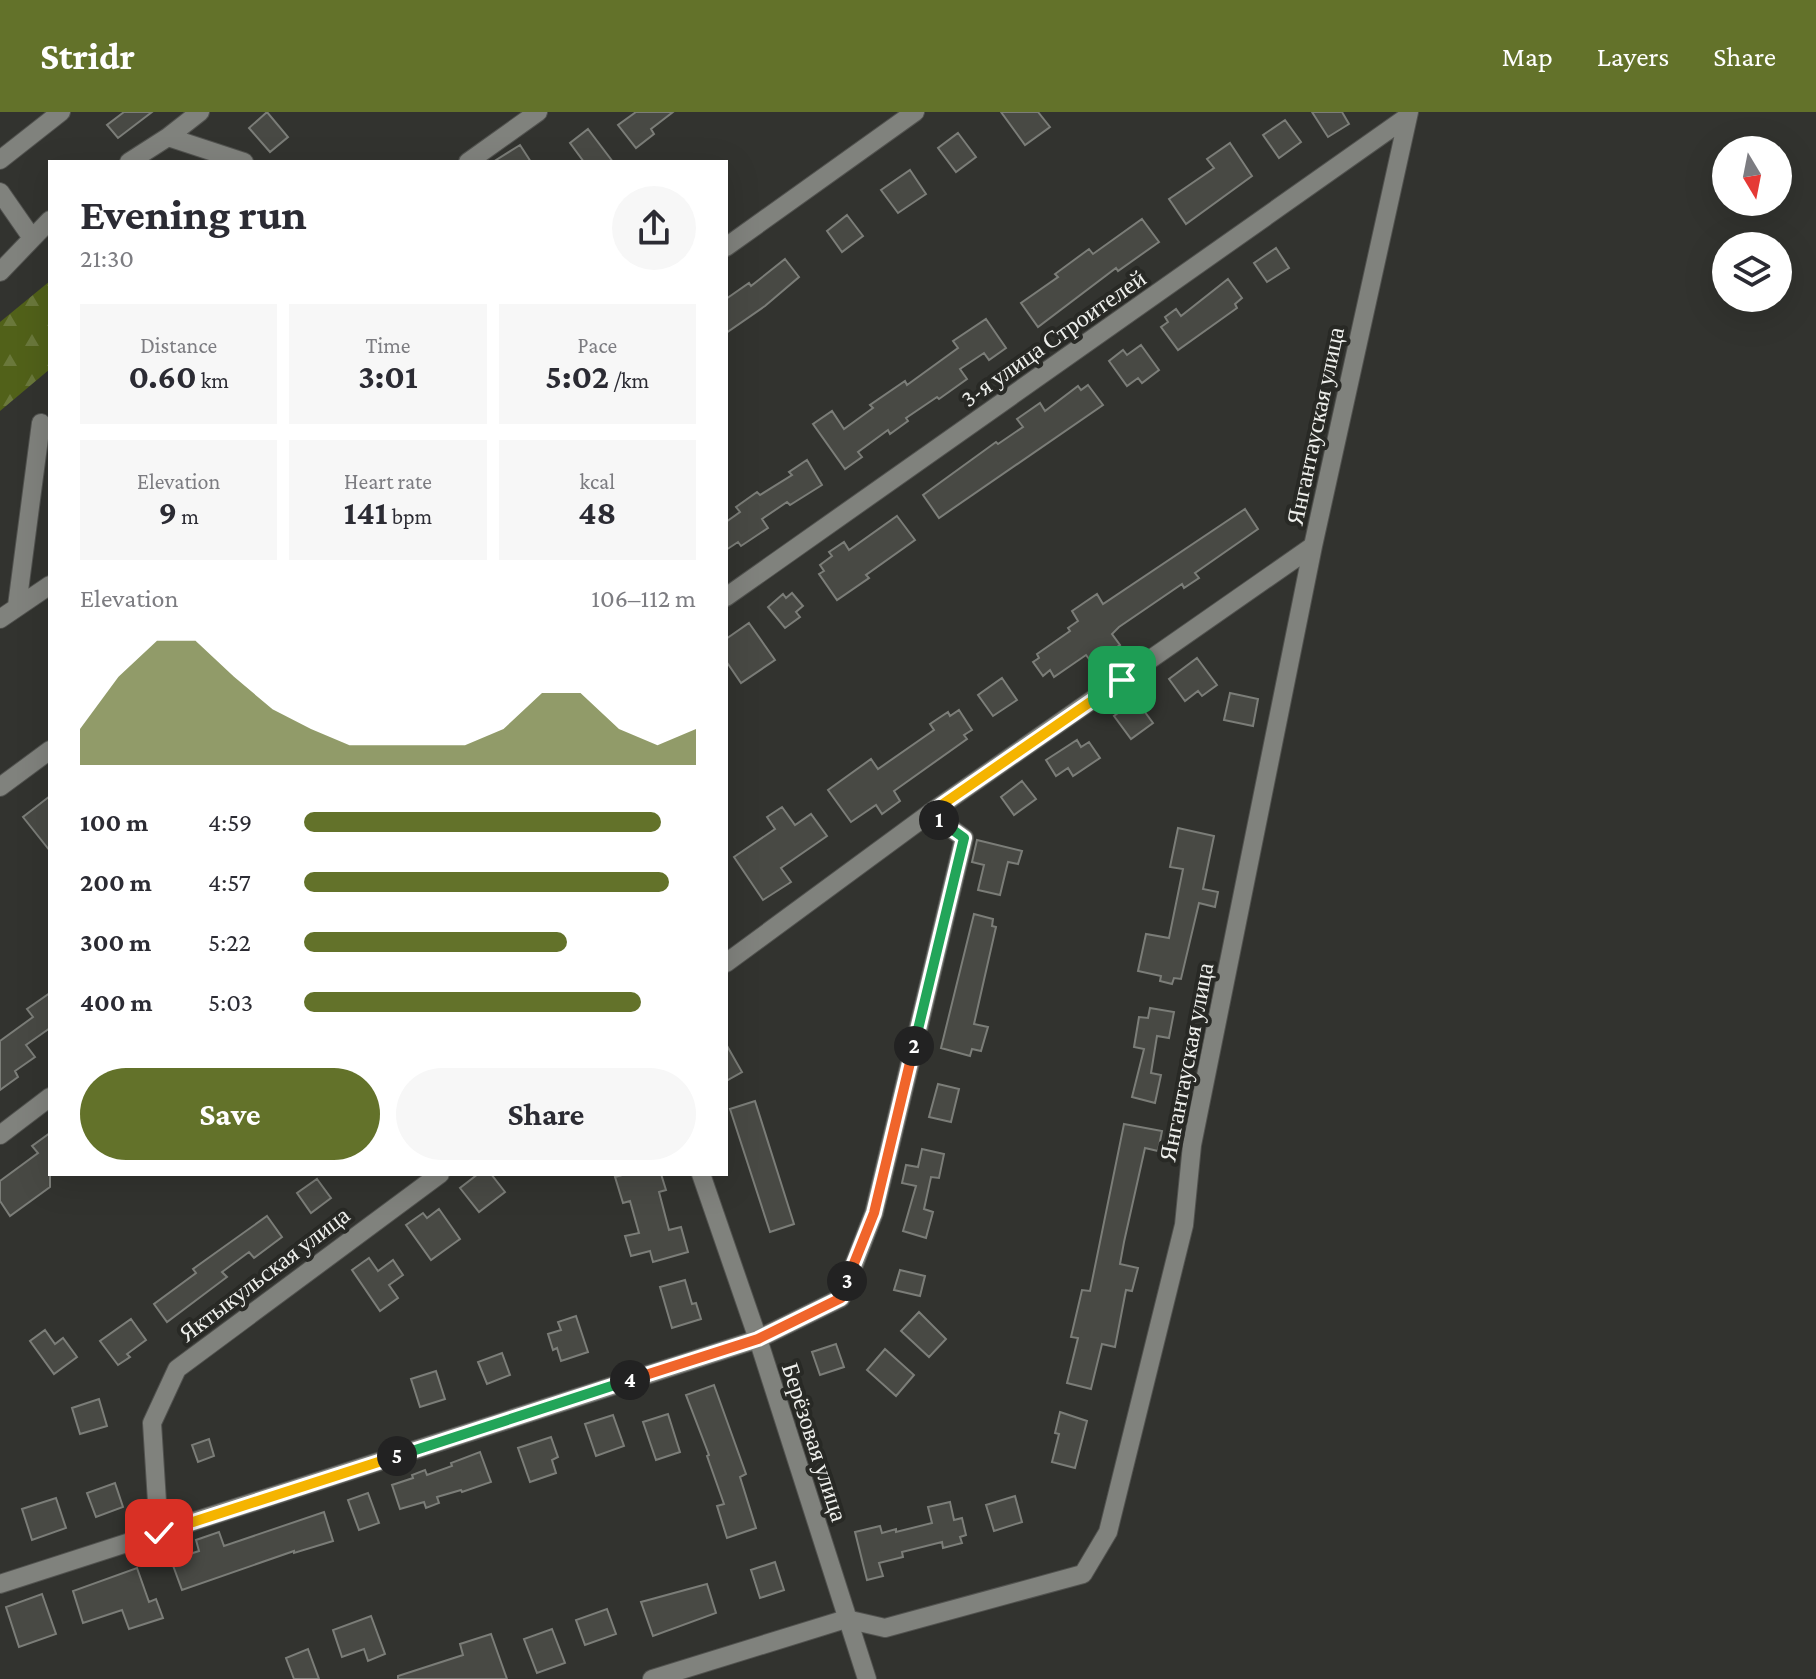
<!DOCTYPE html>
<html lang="en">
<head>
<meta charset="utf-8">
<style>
	:root { --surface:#fff; --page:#f7f7f7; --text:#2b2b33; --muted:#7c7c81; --accent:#63722a }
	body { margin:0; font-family:"Crimson Pro",serif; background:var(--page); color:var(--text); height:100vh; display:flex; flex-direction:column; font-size:30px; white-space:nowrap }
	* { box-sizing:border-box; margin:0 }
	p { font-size:26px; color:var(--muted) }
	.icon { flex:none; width:44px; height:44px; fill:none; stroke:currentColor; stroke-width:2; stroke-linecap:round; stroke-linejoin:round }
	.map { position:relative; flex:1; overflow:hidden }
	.sheet { position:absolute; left:48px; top:48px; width:680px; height:1016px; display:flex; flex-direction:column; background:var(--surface); border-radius:0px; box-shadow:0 8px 32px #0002 }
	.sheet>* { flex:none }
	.needle { width:52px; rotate:170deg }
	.controls { position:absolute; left:1712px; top:24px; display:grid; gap:16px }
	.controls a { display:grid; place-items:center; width:80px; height:80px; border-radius:50%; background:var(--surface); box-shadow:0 8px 32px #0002; font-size:40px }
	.pin { position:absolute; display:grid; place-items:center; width:68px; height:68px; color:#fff; margin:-34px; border-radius:16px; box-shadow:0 4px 12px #0006 }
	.km { position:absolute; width:40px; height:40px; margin:-20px; border-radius:50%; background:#222; color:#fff; font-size:22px; line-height:40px; text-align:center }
	.round { display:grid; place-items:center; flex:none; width:84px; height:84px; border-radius:42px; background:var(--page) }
	.summary { display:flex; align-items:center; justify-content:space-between; height:136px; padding:0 32px }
	h1 { font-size:44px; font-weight:700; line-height:60px }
	.figures { display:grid; grid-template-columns:repeat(3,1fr); gap:12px; height:136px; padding:8px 32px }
	.figures div { display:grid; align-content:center; border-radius:0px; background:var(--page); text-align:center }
	.figures b { font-size:34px; font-weight:700 }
	.figures small { font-size:22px; font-weight:400 }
	.figures p { font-size:22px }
	.chart { height:224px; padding:16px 32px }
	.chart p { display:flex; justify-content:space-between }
	.chart svg { width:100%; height:144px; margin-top:8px; fill:var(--accent); opacity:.7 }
	.button { display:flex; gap:16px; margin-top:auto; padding:16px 32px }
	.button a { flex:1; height:92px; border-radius:48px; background:var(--accent); color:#fff; font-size:32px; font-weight:700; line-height:92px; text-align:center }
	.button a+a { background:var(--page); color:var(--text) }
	ul { padding:0 32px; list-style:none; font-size:26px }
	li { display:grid; grid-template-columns:128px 96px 1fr; align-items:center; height:60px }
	li i { height:20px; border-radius:10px; background:var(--accent) }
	header { display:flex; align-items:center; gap:48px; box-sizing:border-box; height:112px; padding:0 40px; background:var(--accent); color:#fff }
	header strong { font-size:38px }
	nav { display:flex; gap:44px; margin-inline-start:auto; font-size:28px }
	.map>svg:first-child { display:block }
</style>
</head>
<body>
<header>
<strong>Stridr</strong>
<nav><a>Map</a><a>Layers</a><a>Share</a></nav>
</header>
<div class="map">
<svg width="1816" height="1567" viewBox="0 0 1816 1567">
	<defs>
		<pattern id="forest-firs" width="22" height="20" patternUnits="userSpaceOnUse" patternTransform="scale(2)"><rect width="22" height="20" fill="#516119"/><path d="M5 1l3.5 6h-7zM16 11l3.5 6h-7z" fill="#6a783b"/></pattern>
	</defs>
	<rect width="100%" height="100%" fill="#32332f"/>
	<path fill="url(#forest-firs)" d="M50,169V257L0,299V210Z"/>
	<path fill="#484944" stroke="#7b7d78" stroke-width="2" d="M124,0H152L118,26L107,13Z
		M267,0L288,25L270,40L249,16Z
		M636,0H673L651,17L654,22L636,36L618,13Z
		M1001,0H1038L1050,15L1025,33Z
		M1312,0H1342L1349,12L1328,25Z
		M1285,8L1301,30L1279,46L1263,23Z
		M588,17L613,50H584L570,31Z
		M958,21L976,45L956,60L938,36Z
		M1230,31L1252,64L1186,112L1169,87L1214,56L1207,47Z
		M520,33L531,50H493Z
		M910,58L926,82L898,101L881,78Z
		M847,103L863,124L842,140L827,119Z
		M1142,107L1159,130L1118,159L1116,156L1038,215L1021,191L1058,165L1055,162L1089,137L1093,142Z
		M1276,136L1289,156L1267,170L1254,151Z
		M785,147L799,165L765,194L726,221V187L749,171L751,174Z
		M1228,167L1242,186L1235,192L1237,196L1178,238L1161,215L1168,210L1165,205L1176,197L1181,204Z
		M986,207L1006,236L989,248L984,241L960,257L967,267L939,287L937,285L906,306L908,309L890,322L888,318L858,340L862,345L845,357L813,312L832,299L844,317L873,296L870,293L905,269L907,273L958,236L953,229Z
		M1141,233L1159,258L1142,271L1138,266L1127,274L1109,249L1123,238L1127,243Z
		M1088,273L1103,293L939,406L923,383L996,330L998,332L1023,315L1017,307L1040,291L1045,299L1078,274L1081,278Z
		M807,348L822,373L790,393L787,390L762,407L768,416L741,434L738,430L726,438V410L740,400L736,395L757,380L760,383L792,363L789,360Z
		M1245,397L1258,417L1195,461L1199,466L1184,476L1182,472L1119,515L1112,522L1120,533L1092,551L1086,543L1054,565L1050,558L1043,564L1033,550L1039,546L1037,542L1070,519L1068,516L1078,509L1072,499L1097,482L1103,492Z
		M897,404L915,428L866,463L869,466L837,488L819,462L824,459L820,453L832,444L829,440L844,430L849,438Z
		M792,481L803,494L796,500L800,505L785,516L768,495L783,482L786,486Z
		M749,511L775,548L741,571L726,549V527Z
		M1197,546L1217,573L1202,584L1198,579L1185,589L1169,567Z
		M1002,566L1017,588L993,604L978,583Z
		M1230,581L1258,587L1253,614L1224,608Z
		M1136,588L1153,611L1131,627L1114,604Z
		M959,598L972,618L964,623L967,627L894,679L900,689L882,702L876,693L851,710L828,678L871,647L878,657L934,618L930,612L948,600L950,604Z
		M1077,628L1081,635L1089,630L1100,646L1073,664L1068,656L1056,664L1046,648Z
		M1022,669L1036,687L1014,703L1001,685Z
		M50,684V739L23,705Z
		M782,695L795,713L811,702L827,724L781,756L791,770L763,788L734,745L775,717L767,705Z
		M1178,716L1214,724L1203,777L1218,780L1215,795L1199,791L1181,867L1174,866L1172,872L1160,869L1161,864L1138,859L1146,822L1169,826L1183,757L1170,755Z
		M977,728L1022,739L1018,752L1008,750L1000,783L978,778L984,753L972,750Z
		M974,802L993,807L992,814L996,815L974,912L988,915L981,939L972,937L970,944L941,936Z
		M50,881V916L26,933L35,945L15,959L18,965L0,978V929L33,905L27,897Z
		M1150,896L1174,900L1169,926L1157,924L1151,961L1161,963L1155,991L1132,985L1144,937L1134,935L1139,905L1148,906Z
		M726,932L742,960L726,969Z
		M938,972L959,977L951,1010L929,1005Z
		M755,989L794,1112L770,1120L730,997Z
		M1124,1012L1162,1019L1158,1039L1145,1036L1124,1130L1120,1152L1138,1156L1132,1179L1126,1178L1115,1235L1102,1232L1091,1277L1067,1271L1078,1226L1071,1225L1082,1178L1090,1179Z
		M50,1021V1075L10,1104L0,1089V1069L38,1041L32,1034Z
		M922,1037L944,1042L939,1066L931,1065L924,1097L933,1100L926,1126L903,1119L916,1074L902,1071L906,1053L918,1055Z
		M478,1062H491L505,1080L479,1100L460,1076Z
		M626,1062H661L666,1078L659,1080L669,1118L681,1115L688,1140L653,1150L650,1139L631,1144L625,1124L639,1121L630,1089L623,1091L615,1065Z
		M317,1067L331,1086L311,1101L297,1081Z
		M439,1097L460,1127L431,1148L406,1113L423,1101L427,1106Z
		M267,1104L282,1125L254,1146L249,1140L222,1160L227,1165L167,1210L154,1192L196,1161L193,1157Z
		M369,1146L378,1159L393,1148L403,1163L389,1173L398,1186L380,1199L352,1158Z
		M900,1158L925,1164L920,1184L894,1178Z
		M685,1168L692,1192L696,1191L701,1207L672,1216L660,1175Z
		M919,1200L946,1227L929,1245L901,1219Z
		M576,1204L588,1240L561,1249L557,1236L553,1238L548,1222L561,1218L558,1210Z
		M131,1207L146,1228L127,1242L130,1245L118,1253L100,1229Z
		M45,1218L55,1232L63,1226L77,1245L54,1262L30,1229Z
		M836,1232L844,1255L820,1263L812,1240Z
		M885,1237L914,1263L896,1284L867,1258Z
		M502,1241L510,1263L487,1272L478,1250Z
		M436,1259L445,1287L420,1295L411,1267Z
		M714,1273L746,1362L740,1365L756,1416L727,1426L717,1394L724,1392L707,1344L709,1343L686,1283Z
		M99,1287L107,1314L80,1322L72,1296Z
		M1060,1300L1087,1309L1075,1356L1052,1350L1059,1322L1055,1321Z
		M668,1302L680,1340L656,1348L643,1310Z
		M613,1303L624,1334L596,1344L585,1312Z
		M551,1325L558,1345L552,1348L556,1361L530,1370L518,1336Z
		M209,1327L214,1344L198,1350L192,1333Z
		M480,1340L491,1370L462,1380L461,1378L437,1385L439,1391L426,1396L424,1390L400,1397L392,1373L413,1366L412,1363L425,1358L427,1363L452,1354L451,1351Z
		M115,1371L123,1395L96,1405L87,1381Z
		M368,1381L379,1411L359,1418L348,1388Z
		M1015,1384L1022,1410L994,1419L986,1393Z
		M56,1386L66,1416L32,1428L22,1397Z
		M950,1390L954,1408L962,1406L966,1423L960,1425L962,1431L943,1436L942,1430L902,1440L903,1445L879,1451L883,1464L867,1468L855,1420L880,1414L882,1421L896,1417V1420L932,1411L928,1395Z
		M324,1400L333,1429L294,1441V1439L182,1478L171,1448L199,1439L196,1428L219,1420L224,1434Z
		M775,1450L784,1478L760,1486L751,1458Z
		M137,1456L149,1490L156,1487L163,1506L129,1517L122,1498L83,1511L73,1479Z
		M707,1472L716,1501L653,1524L641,1490Z
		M42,1482L56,1522L19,1535L6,1495Z
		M607,1497L616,1522L585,1533L576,1508Z
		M371,1504L385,1542L368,1549L364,1537L342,1545L333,1518Z
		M552,1517L565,1551L537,1561L524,1527Z
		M491,1522L507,1567H398V1564L463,1543L460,1532Z
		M308,1537L319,1567H294L286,1546Z"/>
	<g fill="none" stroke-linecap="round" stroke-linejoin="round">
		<defs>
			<path id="minor" d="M168,25L244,50
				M0,48L61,0
				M129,50L168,25L200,0
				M468,50L538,0
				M0,80L32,126
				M726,135L915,0
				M0,160L50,108
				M726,485L1407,5
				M17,494L41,311
				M0,507L50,473
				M0,675L50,638
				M726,851L930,701L1313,434
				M0,1023L50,985
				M701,1062L758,1227L867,1567
				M159,1421L152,1311L177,1257L440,1062
				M0,1472L758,1227L841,1186L874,1101L964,726L930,701
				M652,1567L846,1507L885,1516L1083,1462L1108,1420L1184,1113L1192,1033L1313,434L1409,0"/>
		</defs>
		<use href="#minor" stroke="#51524f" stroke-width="20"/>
		<use href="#minor" stroke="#80827d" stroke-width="18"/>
	</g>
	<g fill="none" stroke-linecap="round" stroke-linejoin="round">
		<defs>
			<path id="split-1" d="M939,708L930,701L1122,568"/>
			<path id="split-2" d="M914,934L964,726L939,708"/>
			<path id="split-3" d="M847,1169L874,1101L914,934"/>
			<path id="split-4" d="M630,1268L758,1227L841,1186L847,1169"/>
			<path id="split-5" d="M397,1344L630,1268"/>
			<path id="split-6" d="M159,1421L397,1344"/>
		</defs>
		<use href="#split-1" stroke="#fff" stroke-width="16"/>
		<use href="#split-2" stroke="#fff" stroke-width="16"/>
		<use href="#split-3" stroke="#fff" stroke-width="16"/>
		<use href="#split-4" stroke="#fff" stroke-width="16"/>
		<use href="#split-5" stroke="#fff" stroke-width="16"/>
		<use href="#split-6" stroke="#fff" stroke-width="16"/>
		<use href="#split-1" stroke="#f5b400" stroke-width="10"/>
		<use href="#split-2" stroke="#22a559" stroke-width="10"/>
		<use href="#split-3" stroke="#f0652b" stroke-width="10"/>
		<use href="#split-4" stroke="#f0652b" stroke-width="10"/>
		<use href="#split-5" stroke="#22a559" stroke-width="10"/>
		<use href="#split-6" stroke="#f5b400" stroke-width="10"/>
	</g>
	<g text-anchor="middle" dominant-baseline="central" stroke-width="8" stroke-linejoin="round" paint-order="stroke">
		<g font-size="24" fill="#eff0ed" stroke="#282925">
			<text transform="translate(1053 226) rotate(-35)">3-я улица Строителей</text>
			<text transform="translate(1315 314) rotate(-78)">Янгантауская улица</text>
			<text transform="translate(1186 950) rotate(-79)">Янгантауская улица</text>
			<text transform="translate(264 1162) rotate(-37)">Яктыкульская улица</text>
			<text transform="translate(815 1330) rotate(72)">Берёзовая улица</text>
		</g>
	</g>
</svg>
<div class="controls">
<a><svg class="needle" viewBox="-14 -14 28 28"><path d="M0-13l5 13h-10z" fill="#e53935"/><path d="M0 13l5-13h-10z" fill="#7c7c81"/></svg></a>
<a><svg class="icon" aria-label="layers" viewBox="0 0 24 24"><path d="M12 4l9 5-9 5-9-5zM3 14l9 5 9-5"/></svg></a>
</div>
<div class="pin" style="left:1122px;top:568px;background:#1e9e55"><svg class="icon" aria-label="arrive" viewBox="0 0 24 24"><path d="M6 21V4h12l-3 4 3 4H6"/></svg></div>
<div class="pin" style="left:159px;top:1421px;background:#d93025"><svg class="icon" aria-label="check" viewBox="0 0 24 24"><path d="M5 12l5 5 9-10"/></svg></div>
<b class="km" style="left:939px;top:708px">1</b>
<b class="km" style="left:914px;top:934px">2</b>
<b class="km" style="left:847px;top:1169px">3</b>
<b class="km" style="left:630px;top:1268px">4</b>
<b class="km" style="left:397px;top:1344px">5</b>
<section class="sheet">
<div class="summary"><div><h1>Evening run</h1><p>21:30</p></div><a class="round"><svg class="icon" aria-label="share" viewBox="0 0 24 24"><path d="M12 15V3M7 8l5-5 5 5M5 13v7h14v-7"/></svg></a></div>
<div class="figures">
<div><p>Distance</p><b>0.60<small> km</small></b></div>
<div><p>Time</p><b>3:01</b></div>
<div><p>Pace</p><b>5:02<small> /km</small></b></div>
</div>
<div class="figures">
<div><p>Elevation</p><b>9<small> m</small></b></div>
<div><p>Heart rate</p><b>141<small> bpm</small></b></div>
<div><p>kcal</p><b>48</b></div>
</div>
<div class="chart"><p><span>Elevation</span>106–112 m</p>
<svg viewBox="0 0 160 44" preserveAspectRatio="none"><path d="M0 44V33L10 17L20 6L30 6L40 17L50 27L60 33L70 38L80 38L90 38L100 38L110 33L120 22L130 22L140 33L150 38L160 33V44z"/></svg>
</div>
<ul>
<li><b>100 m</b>4:59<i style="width:91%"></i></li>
<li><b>200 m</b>4:57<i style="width:93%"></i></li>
<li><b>300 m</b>5:22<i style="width:67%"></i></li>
<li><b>400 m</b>5:03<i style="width:86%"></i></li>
</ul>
<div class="button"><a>Save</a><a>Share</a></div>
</section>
</div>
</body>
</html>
